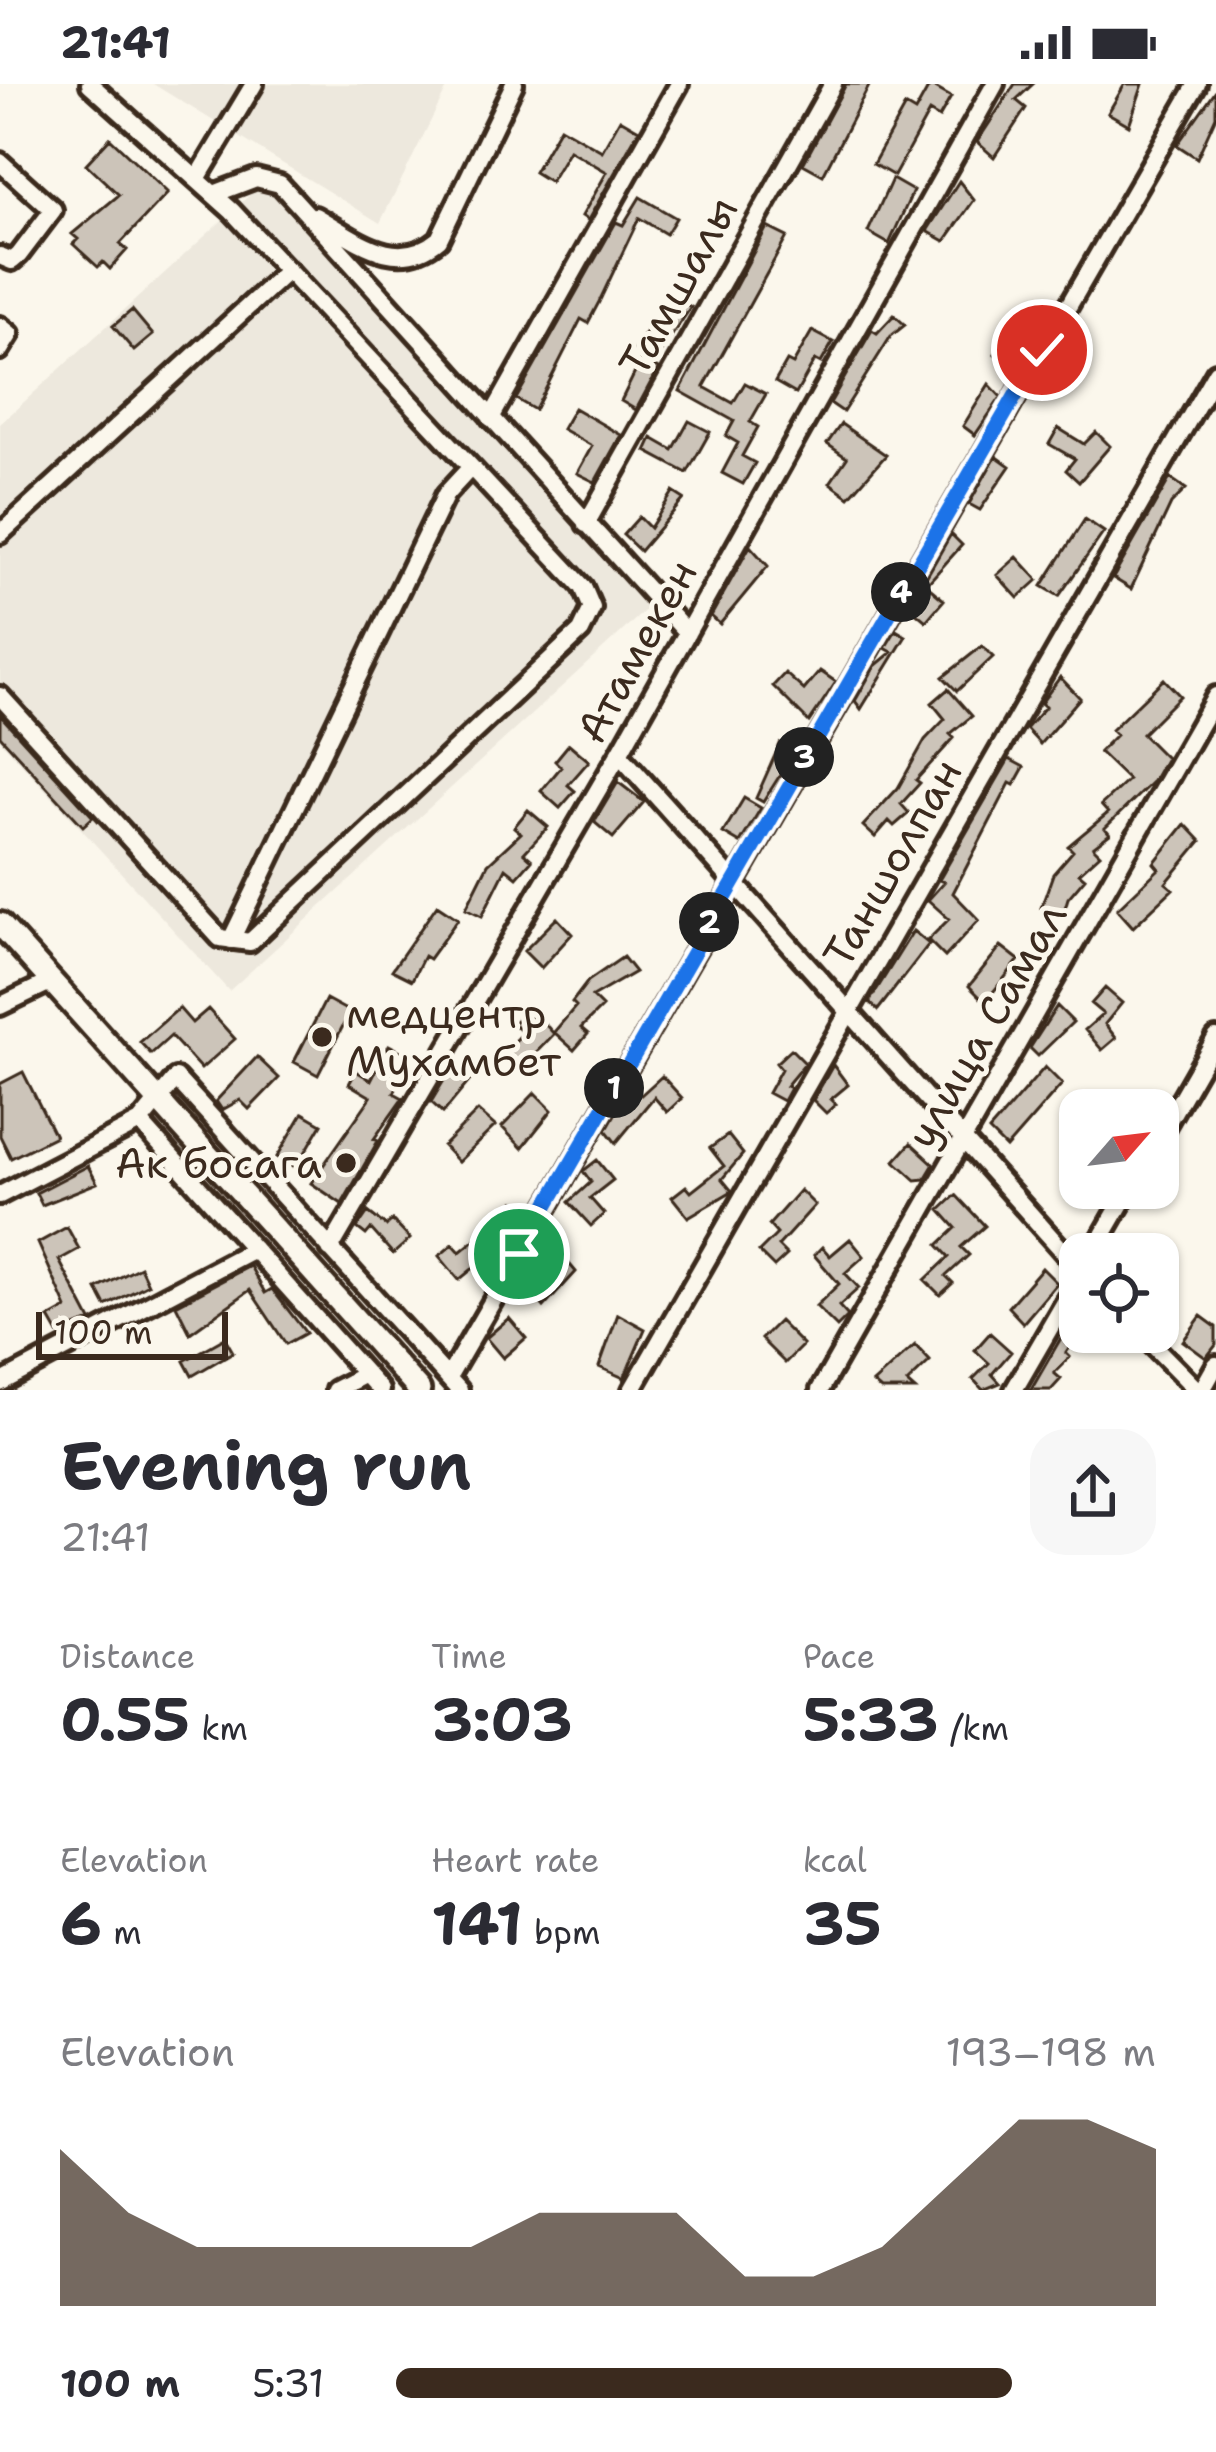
<!DOCTYPE html>
<html lang="en">
<head>
<meta charset="utf-8">
<style>
	:root { --surface:#fff; --page:#f7f7f7; --text:#2b2b33; --muted:#7c7c81; --accent:#3b2a1e }
	body { margin:0; font-family:"Shantell Sans",sans-serif; background:var(--page); color:var(--text); height:100vh; display:flex; flex-direction:column; font-size:45px; white-space:nowrap }
	* { box-sizing:border-box; margin:0 }
	p { font-size:39px; color:var(--muted) }
	.icon { flex:none; width:66px; height:66px; fill:none; stroke:currentColor; stroke-width:2; stroke-linecap:round; stroke-linejoin:round }
	.map { position:relative; height:1306px; overflow:hidden }
	.sheet { display:flex; flex-direction:column; background:var(--surface); flex:1 }
	.sheet>* { flex:none }
	.needle { width:78px; rotate:62deg }
	.buttons { position:absolute; left:1059px; top:1005px; display:grid; gap:24px }
	.buttons a { display:grid; place-items:center; width:120px; height:120px; border-radius:24px; background:var(--surface); box-shadow:0 3px 9px #0004; font-size:60px }
	.scale { position:absolute; left:36px; bottom:30px; width:192px; box-sizing:border-box; padding-left:12px; border:6px solid #3b2a1e; border-top:0; font-size:33px; line-height:42px; white-space:nowrap; color:#3b2a1e; -webkit-text-stroke:9px #fbf7ec; paint-order:stroke }
	.pin { position:absolute; display:grid; place-items:center; width:102px; height:102px; color:#fff; margin:-51px; border:6px solid #fff; border-radius:50%; box-shadow:0 3px 12px #0007 }
	.km { position:absolute; width:60px; height:60px; margin:-30px; border-radius:50%; background:#222; color:#fff; font-size:33px; line-height:60px; text-align:center }
	.round { display:grid; place-items:center; flex:none; width:126px; height:126px; border-radius:36px; background:var(--page) }
	.head { display:flex; align-items:center; justify-content:space-between; height:204px; padding:0 60px }
	h1 { font-size:66px; font-weight:700; line-height:90px }
	.stats { display:grid; grid-template-columns:repeat(3,1fr); gap:18px; height:204px; padding:12px 60px }
	.stats div { display:grid; align-content:center }
	.stats b { font-size:60px; font-weight:700 }
	.stats small { font-size:33px; font-weight:400 }
	.stats p { font-size:33px }
	.chart { height:336px; padding:24px 60px }
	.chart p { display:flex; justify-content:space-between }
	.chart svg { width:100%; height:216px; margin-top:12px; fill:var(--accent); opacity:.7 }
	ul { padding:0 60px; list-style:none; font-size:39px }
	li { display:grid; grid-template-columns:192px 144px 1fr; align-items:center; height:90px }
	li i { height:30px; border-radius:15px; background:var(--accent) }
	.status { display:flex; justify-content:space-between; align-items:center; height:84px; padding:0 60px; background:var(--surface); direction:ltr }
	.status svg { height:33px; fill:currentColor }
	.map>svg:first-child { display:block }
</style>
</head>
<body>
<div class="status"><b>21:41</b><svg viewBox="0 0 49 12"><path d="M0 12V9h3v3zM5 12V6h3v6zM10 12V3h3v9zM15 12V0h3v12zM26 1h20v11H26zM47 4h2v5h-2z"/></svg></div>
<div class="map">
<svg width="1216" height="1306" viewBox="0 0 1216 1306">
	<rect width="100%" height="100%" fill="#fbf7ec"/>
	<filter id="ink" filterUnits="userSpaceOnUse"><feTurbulence type="fractalNoise" baseFrequency=".00833" numOctaves="2"/><feDisplacementMap in="SourceGraphic" scale="24" xChannelSelector="R" yChannelSelector="G"/><feConvolveMatrix kernelMatrix="1 2 1 2 8 2 1 2 1" color-interpolation-filters="sRGB"/></filter>
	<g filter="url(#ink)">
		<path fill="#ede8dd" d="M153,0H449L380,139Z
			M265,97L651,521L229,907L0,656V340Z"/>
		<path fill="#ccc4b9" stroke="#3b2a1e" stroke-width="3" d="M846,0H870L823,91L803,80Z
			M1015,0H1033L1016,16L1026,24L994,73L977,58Z
			M1125,0H1143L1129,41L1108,29Z
			M930,1L951,13L939,34L929,28L894,92L873,80L905,22L915,28Z
			M1216,6V32L1197,74L1177,61Z
			M620,35L639,46L588,136L582,132L607,88L569,66L550,98L534,88L560,43L602,67Z
			M110,54L168,109L120,160L127,166L110,185L103,178L98,183L73,160L78,155L72,150L119,111L86,80Z
			M892,95L913,107L889,160L868,148Z
			M959,97L974,116L945,157L927,147Z
			M640,113L676,134L666,150L639,134L599,218L588,239L581,235L535,326L516,315L616,138L623,141Z
			M767,143L787,153L704,303L733,319L745,299L766,310L750,338L758,343L742,372L755,379L743,400L722,389L738,359L726,352L734,337L680,307Z
			M670,211L691,223L652,281L658,285L636,326L621,317L644,270L634,265Z
			M132,226L153,251L134,267L113,242Z
			M1028,229L1042,243L1012,287L995,270Z
			M894,231L905,241L891,252L843,328L830,319L872,246L877,249Z
			M812,247L833,258L821,279L815,276L796,310L775,298L787,277L793,280Z
			M989,300L1001,313L975,351L963,342Z
			M574,324L621,351L595,398L577,389L592,362L562,345Z
			M689,337L710,348L687,389L646,367L652,354L673,366Z
			M841,340L886,371L849,413L830,399L847,374L827,360Z
			M1058,344L1084,360L1096,348L1110,362L1079,398L1066,386L1075,375L1049,360Z
			M996,372L1010,382L980,426L969,420Z
			M1170,394L1186,405L1171,420L1131,505L1113,494Z
			M673,408L684,415L640,467L623,451L639,433L650,444Z
			M1085,435L1104,448L1059,512L1042,502Z
			M951,450L962,461L926,501L944,516L926,537L909,523Z
			M750,462L768,482L720,540L711,532Z
			M1017,473L1038,496L1018,514L997,491Z
			M896,546L906,552L861,625L855,617L875,582L892,568L885,564Z
			M982,562L993,573L957,607L943,593Z
			M820,587L836,598L809,638L773,602L785,589L804,606Z
			M1060,593L1080,614L1040,660L1026,645L1045,623L1041,619Z
			M1164,595L1180,612L1142,650L1166,674L1153,697L1105,744L1110,750L1093,763L1100,770L1079,789L1085,794L1068,814L1062,834L1041,824L1053,790L1073,767L1068,762L1108,729L1101,721L1128,696L1099,668L1116,651L1111,646Z
			M948,605L972,632L950,650L954,654L916,696L920,699L901,720L909,729L894,742L889,737L875,753L863,742L898,704L925,656L945,635L932,619Z
			M0,631L93,733L83,742L0,652Z
			M569,660L589,677L568,701L575,707L560,724L541,707L561,683L555,677Z
			M780,660L794,669L763,718L756,714Z
			M1009,675L1024,683L1014,701L1010,699L953,809L979,836L945,873L928,856L949,835L928,816L944,798L939,796Z
			M618,698L644,718L613,754L594,738Z
			M744,714L761,724L740,759L723,749Z
			M528,726L548,743L524,769L532,776L517,793L506,784L482,832L466,824L488,780L521,749L514,743Z
			M1185,740L1201,757L1166,799L1173,805L1133,843L1117,825L1159,785L1154,779Z
			M437,821L458,835L429,875L424,872L412,896L392,886Z
			M557,834L572,850L541,884L524,867Z
			M913,847L929,860L878,926L869,918Z
			M1001,862L1019,876L985,918L969,902Z
			M623,873L635,888L592,913L602,923L581,944L588,950L574,966L554,948L576,922L572,918L588,897Z
			M1105,904L1122,919L1105,940L1116,954L1102,966L1085,946L1103,930L1091,920Z
			M326,915L350,928L318,991L294,978Z
			M1057,922L1073,938L1038,972L1030,964Z
			M179,924L192,939L208,925L235,955L201,985L171,952L151,970L140,958Z
			M524,929L530,935L536,930L554,950L522,983L506,966L523,949L513,939Z
			M389,961L412,973L394,1009L403,1014L374,1055L378,1057L342,1120L311,1099L371,1013L349,1000L356,987L371,996Z
			M791,965L805,979L786,1002L790,1004L783,1017L768,1009L781,985L776,979Z
			M257,973L279,994L249,1025L240,1016L222,1026L216,1017Z
			M455,978L471,995L443,1029L431,1018Z
			M833,981L848,1001L831,1015L836,1020L826,1029L813,1016Z
			M1045,983L1062,1000L1006,1064L989,1047Z
			M23,988L55,1052L11,1074L0,1052V1000Z
			M662,992L682,1014L667,1028L654,1013L616,1059L606,1046L626,1011L634,1004L641,1011Z
			M535,1009L552,1026L522,1064L502,1043Z
			M478,1027L495,1042L458,1078L443,1062Z
			M303,1029L322,1040L296,1084L277,1073Z
			M728,1051L743,1070L722,1095L732,1107L688,1133L672,1113L686,1102L691,1108L724,1082L710,1064Z
			M911,1059L934,1080L925,1095L916,1096L895,1077Z
			M597,1076L613,1096L590,1114L604,1130L591,1142L569,1118L591,1098L583,1087Z
			M88,1082L97,1099L42,1121L36,1109Z
			M800,1106L815,1121L778,1162L787,1171L774,1183L759,1168L777,1150L769,1141Z
			M956,1111L985,1142L961,1163L969,1171L946,1192L953,1199L940,1211L925,1196L949,1173L938,1161L956,1144L940,1126Z
			M515,1117L530,1127L503,1173L489,1185L482,1177L459,1196L439,1172L453,1160L460,1168L482,1150L490,1159Z
			M368,1128L386,1142L392,1136L410,1155L393,1170L371,1145L366,1151L357,1144Z
			M67,1143L79,1165L59,1176L91,1237L58,1250L49,1234L67,1224L38,1159Z
			M850,1155L864,1172L845,1189L859,1204L839,1222L848,1232L837,1243L816,1222L839,1200L814,1171L822,1163L830,1172Z
			M556,1164L576,1188L544,1223L523,1199Z
			M250,1182L265,1209L272,1205L306,1249L286,1260L250,1206L190,1249L176,1221Z
			M140,1183L148,1200L106,1222L97,1205Z
			M1042,1184L1057,1199L1023,1239L1008,1223Z
			M1080,1221V1249L1066,1269L1070,1273L1054,1289L1061,1295L1051,1306H1031Z
			M618,1230L645,1245L624,1294L599,1283Z
			M1201,1232L1216,1243V1261L1206,1274L1183,1257Z
			M509,1234L526,1254L503,1274L486,1254Z
			M779,1237L803,1261L785,1279L761,1255Z
			M990,1249L1011,1268L992,1290L1000,1299L983,1306L973,1295L989,1279L975,1266Z
			M225,1254L233,1268L192,1292L184,1277Z
			M915,1261L930,1277L907,1299L915,1306H881L873,1299Z"/>
		<g fill="none" stroke-linecap="round" stroke-linejoin="round">
			<defs>
				<path id="minor" d="M0,78L53,126L19,171L12,177L0,172
					M197,95L254,0
					M214,110L256,94L280,100L687,549
					M315,132C356,155 396,191 439,155L514,0
					M0,242L10,250L0,266
					M491,334L679,0
					M586,440L833,0
					M0,450L288,186
					M0,612L220,854L250,858L581,547L592,524L583,503L232,127L90,0
					M619,670L1080,1186
					M231,856L446,410L471,383
					M0,922L52,897
					M140,1038L380,1306
					M1158,1055L1216,954
					M0,1111L140,1038L176,994L459,1306
					M330,1165L619,670L995,0
					M1092,1170L1130,1104
					M1140,1248L1197,1306
					M448,1294L1197,0
					M0,1299L254,1165
					M335,1306L366,1290
					M632,1306L1216,288
					M820,1306L1216,612
					M1014,1306L1080,1192
					M1202,1306L1216,1281"/>
				<path id="major" d="M0,840L419,1306"/>
			</defs>
			<use href="#minor" stroke="#3b2a1e" stroke-width="26"/>
			<use href="#major" stroke="#3b2a1e" stroke-width="30"/>
			<use href="#minor" stroke="#fbf7ec" stroke-width="16"/>
			<use href="#major" stroke="#fbf7ec" stroke-width="21"/>
		</g>
	</g>
	<g fill="none" stroke-linecap="round" stroke-linejoin="round" filter="url(#ink)">
		<defs>
			<path id="route" d="M519,1170L1042,266"/>
		</defs>
		<use href="#route" stroke="#fff" stroke-width="24"/>
		<use href="#route" stroke="#1a73e8" stroke-width="15"/>
	</g>
	<g fill="#3b2a1e" stroke="#fbf7ec" stroke-width="4.5">
		<circle cx="322" cy="953" r="12"/>
		<circle cx="346" cy="1079" r="12"/>
	</g>
	<g text-anchor="middle" dominant-baseline="central" stroke-width="10" stroke-linejoin="round" paint-order="stroke">
		<g font-size="42" fill="#3b2a1e" stroke="#fbf7ec">
			<text transform="translate(678 202) rotate(-61)">Тамшалы</text>
			<text transform="translate(636 567) rotate(-61)">Атамекен</text>
			<text transform="translate(892 779) rotate(-60)">Таншолпан</text>
			<text transform="translate(986 941) rotate(-60)">улица Самал</text>
		</g>
		<g font-size="42" fill="#3b2a1e" stroke="#fbf7ec" text-anchor="start">
			<text x="346" y="929">медцентр<tspan x="346" dy="48">Мухамбет</tspan></text>
			<text x="322" y="1079" text-anchor="end">Ак босага</text>
		</g>
	</g>
</svg>
<div class="buttons">
<a><svg class="needle" viewBox="-14 -14 28 28"><path d="M0-13l5 13h-10z" fill="#e53935"/><path d="M0 13l5-13h-10z" fill="#7c7c81"/></svg></a>
<a><svg class="icon" aria-label="locate" viewBox="0 0 24 24"><circle cx="12" cy="12" r="6"/><path d="M12 2v4M12 18v4M2 12h4M18 12h4"/></svg></a>
</div>
<div class="scale">100 m</div>
<div class="pin" style="left:519px;top:1170px;background:#1e9e55"><svg class="icon" aria-label="arrive" viewBox="0 0 24 24"><path d="M6 21V4h12l-3 4 3 4H6"/></svg></div>
<div class="pin" style="left:1042px;top:266px;background:#d93025"><svg class="icon" aria-label="check" viewBox="0 0 24 24"><path d="M5 12l5 5 9-10"/></svg></div>
<b class="km" style="left:614px;top:1004px">1</b>
<b class="km" style="left:709px;top:838px">2</b>
<b class="km" style="left:804px;top:673px">3</b>
<b class="km" style="left:901px;top:508px">4</b>
</div>
<section class="sheet">
<div class="head"><div><h1>Evening run</h1><p>21:41</p></div><a class="round"><svg class="icon" aria-label="share" viewBox="0 0 24 24"><path d="M12 15V3M7 8l5-5 5 5M5 13v7h14v-7"/></svg></a></div>
<div class="stats">
<div><p>Distance</p><b>0.55<small> km</small></b></div>
<div><p>Time</p><b>3:03</b></div>
<div><p>Pace</p><b>5:33<small> /km</small></b></div>
</div>
<div class="stats">
<div><p>Elevation</p><b>6<small> m</small></b></div>
<div><p>Heart rate</p><b>141<small> bpm</small></b></div>
<div><p>kcal</p><b>35</b></div>
</div>
<div class="chart"><p><span>Elevation</span>193–198 m</p>
<svg viewBox="0 0 160 44" preserveAspectRatio="none"><path d="M0 44V12L10 25L20 32L30 32L40 32L50 32L60 32L70 25L80 25L90 25L100 38L110 38L120 32L130 19L140 6L150 6L160 12V44z"/></svg>
</div>
<ul>
<li><b>100 m</b>5:31<i style="width:81%"></i></li>
</ul>
</section>
</body>
</html>
